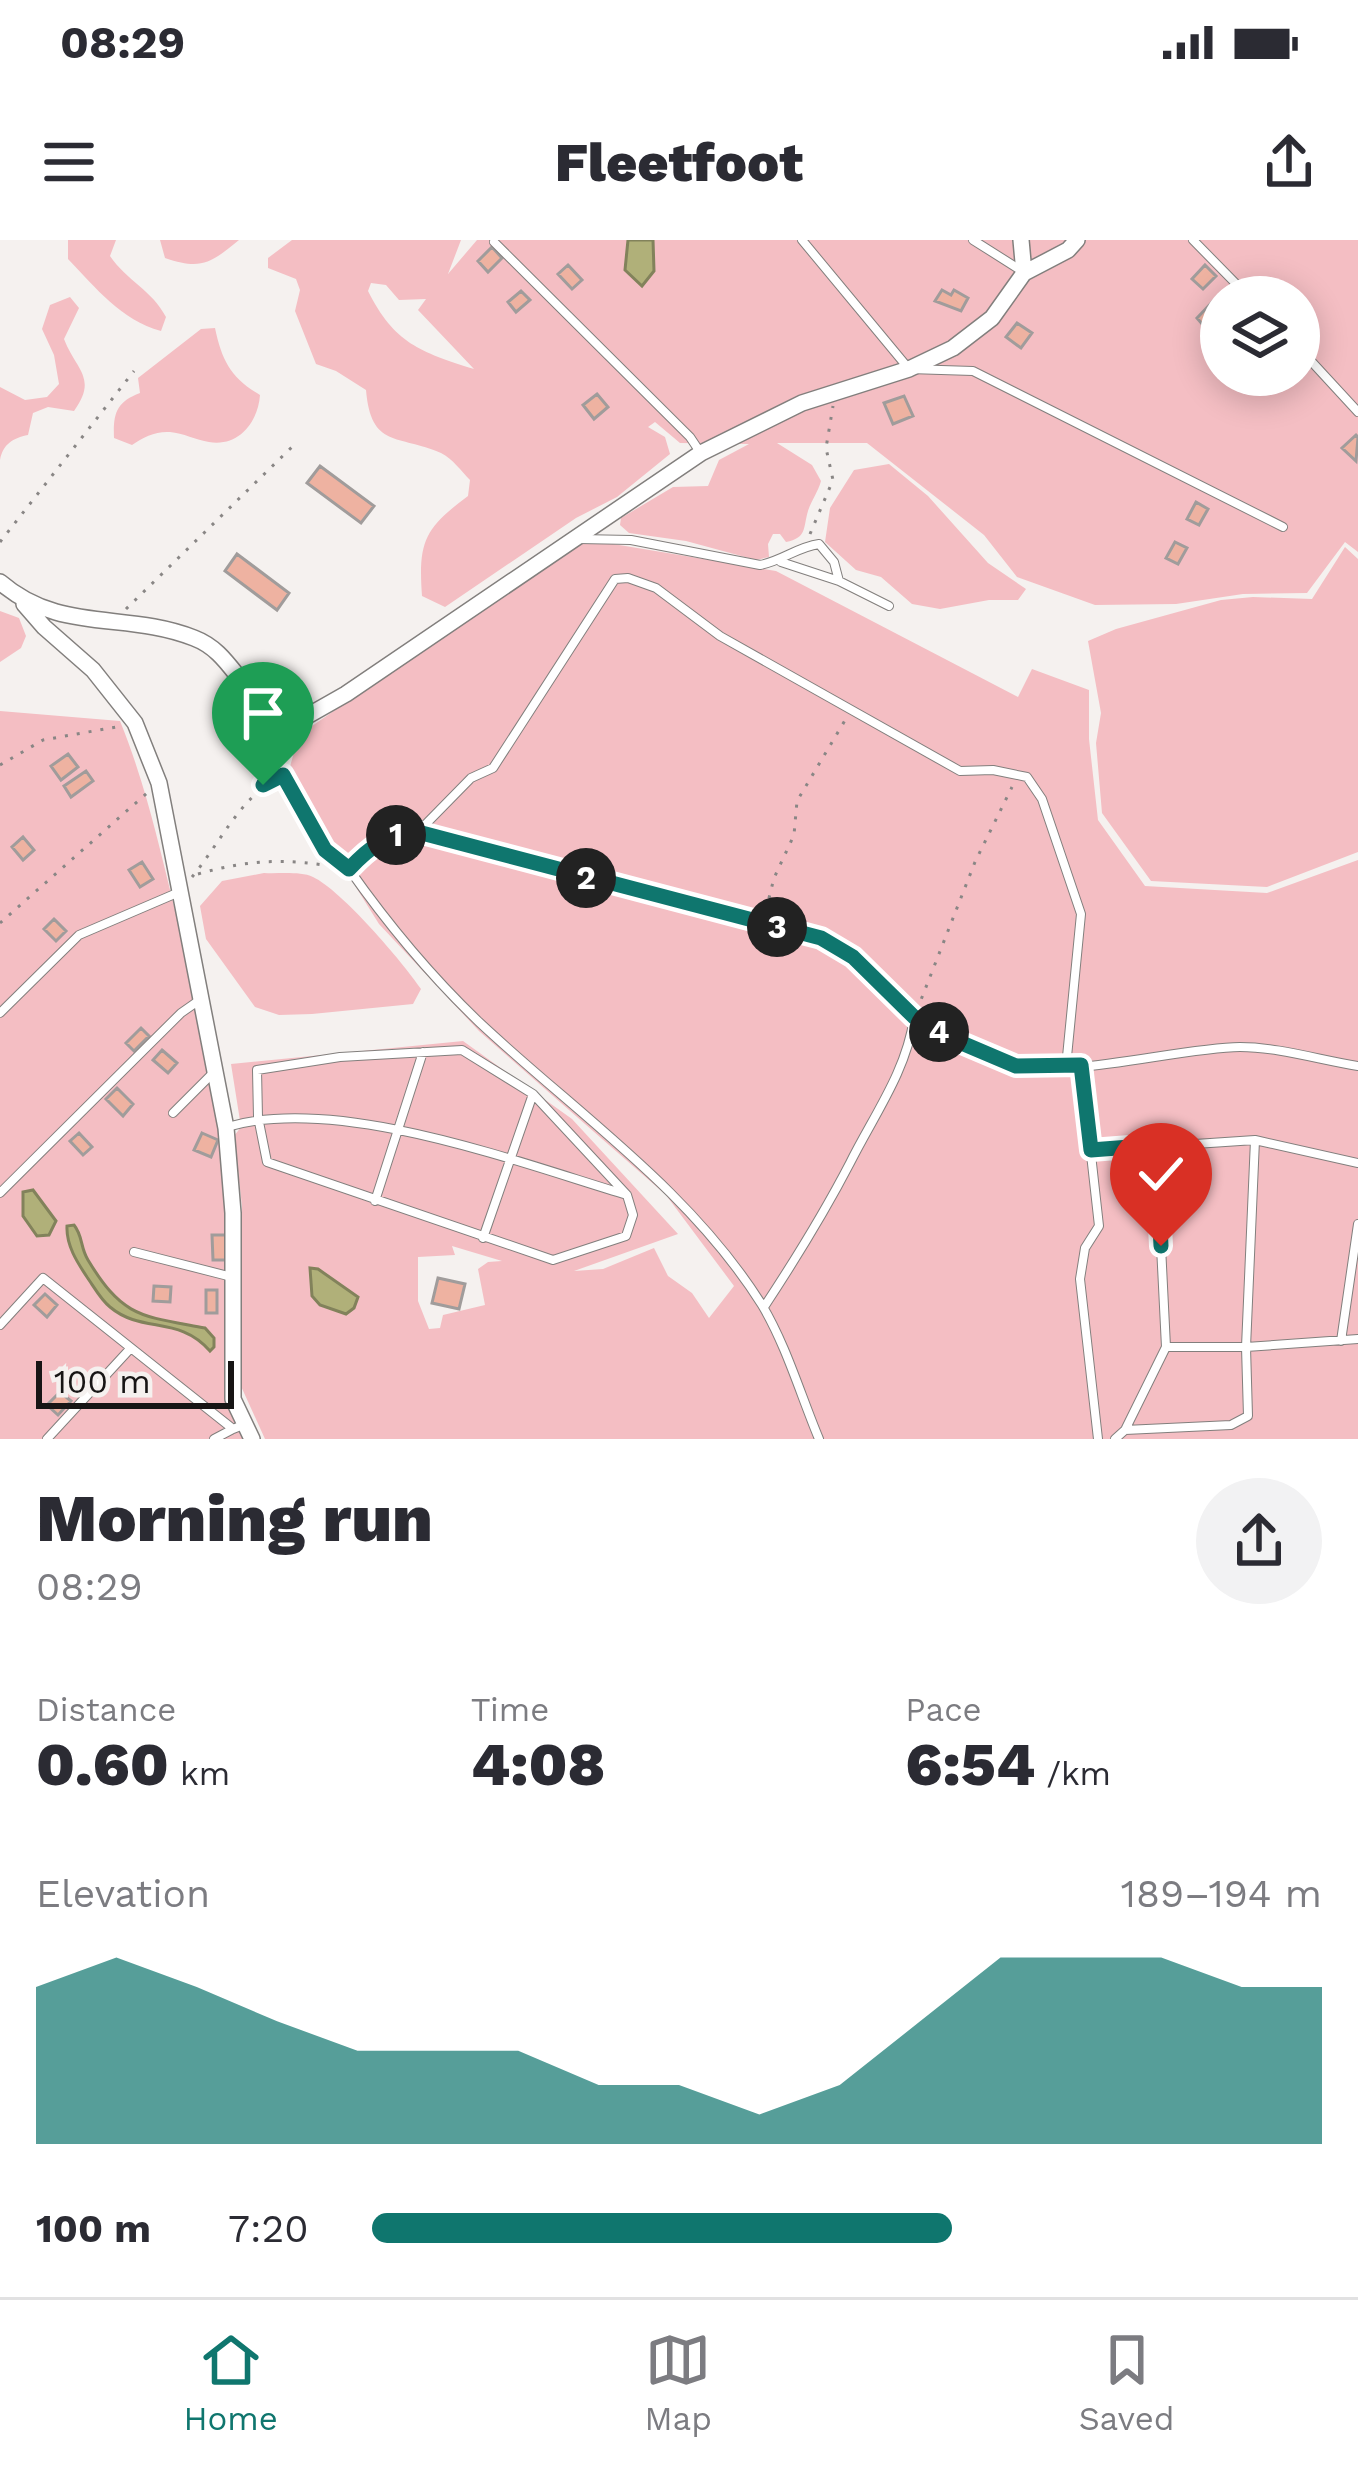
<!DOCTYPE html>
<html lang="en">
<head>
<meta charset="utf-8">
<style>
	:root { --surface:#fff; --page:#f2f2f3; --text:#2b2b33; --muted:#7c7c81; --line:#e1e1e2; --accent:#0f766e }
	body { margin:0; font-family:"Work Sans",sans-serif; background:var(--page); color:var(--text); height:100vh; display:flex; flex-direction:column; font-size:45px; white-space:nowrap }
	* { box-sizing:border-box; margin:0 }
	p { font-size:39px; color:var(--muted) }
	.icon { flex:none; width:66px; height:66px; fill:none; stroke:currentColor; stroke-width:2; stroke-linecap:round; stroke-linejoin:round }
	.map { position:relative; height:1199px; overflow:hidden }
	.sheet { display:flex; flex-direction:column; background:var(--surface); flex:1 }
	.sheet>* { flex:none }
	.controls { position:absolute; left:1200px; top:36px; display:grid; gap:24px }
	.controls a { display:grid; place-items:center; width:120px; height:120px; border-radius:50%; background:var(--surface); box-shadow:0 6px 30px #0003; font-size:60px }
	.scale { position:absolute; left:36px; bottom:30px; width:198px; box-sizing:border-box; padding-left:12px; border:6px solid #171515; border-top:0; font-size:33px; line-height:42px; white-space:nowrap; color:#171515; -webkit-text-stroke:9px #f5f1ef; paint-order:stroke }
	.pin { position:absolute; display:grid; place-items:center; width:102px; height:102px; color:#fff; margin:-123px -51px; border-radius:50% 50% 50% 0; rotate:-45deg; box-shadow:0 0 12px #0007 }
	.pin .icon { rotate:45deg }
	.km { position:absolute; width:60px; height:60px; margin:-30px; border-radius:50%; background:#222; color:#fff; font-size:33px; line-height:60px; text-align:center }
	.round { display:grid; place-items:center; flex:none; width:126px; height:126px; border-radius:63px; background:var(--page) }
	.headline { display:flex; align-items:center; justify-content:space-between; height:204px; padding:0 36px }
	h1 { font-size:66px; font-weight:800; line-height:90px }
	.stats { display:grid; grid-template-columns:repeat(3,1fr); gap:18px; height:204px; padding:12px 36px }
	.stats div { display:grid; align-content:center }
	.stats b { font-size:60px; font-weight:800 }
	.stats small { font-size:33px; font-weight:400 }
	.stats p { font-size:33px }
	.chart { height:336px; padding:24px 36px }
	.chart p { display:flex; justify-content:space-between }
	.chart svg { width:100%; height:216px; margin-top:12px; fill:var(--accent); opacity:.7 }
	ul { padding:0 36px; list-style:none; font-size:39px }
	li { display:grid; grid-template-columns:192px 144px 1fr; align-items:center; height:90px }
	li i { height:30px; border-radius:15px; background:var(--accent) }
	.status { display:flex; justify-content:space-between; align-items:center; height:84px; padding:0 60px; background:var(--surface); direction:ltr }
	.status svg { height:33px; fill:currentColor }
	header { display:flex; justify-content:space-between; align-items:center; height:156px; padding:0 36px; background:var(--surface); font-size:54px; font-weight:800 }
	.tab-bar { display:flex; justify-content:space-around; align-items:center; height:168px; border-top:3px solid var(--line); background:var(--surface); font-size:33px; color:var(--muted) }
	.tab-bar a { display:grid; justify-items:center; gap:6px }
	.tab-bar .on { color:var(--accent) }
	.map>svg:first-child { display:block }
</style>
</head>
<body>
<div class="status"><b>08:29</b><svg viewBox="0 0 49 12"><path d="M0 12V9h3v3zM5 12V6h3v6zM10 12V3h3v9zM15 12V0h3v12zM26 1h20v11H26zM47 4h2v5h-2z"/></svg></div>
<header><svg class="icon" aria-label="menu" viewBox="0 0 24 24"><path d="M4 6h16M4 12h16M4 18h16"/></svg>Fleetfoot<svg class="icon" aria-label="share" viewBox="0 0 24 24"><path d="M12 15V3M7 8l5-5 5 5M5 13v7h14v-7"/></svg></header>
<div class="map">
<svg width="1358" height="1199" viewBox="0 0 1358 1199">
	<rect width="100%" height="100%" fill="#f5f1ef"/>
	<path fill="#f4bec3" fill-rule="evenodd" d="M68,0H116L110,16C127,41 152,50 166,77L161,91C121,80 96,48 68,19Z
		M160,0H239C210,24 201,30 165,18Z
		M292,0H461L448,34L477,0H1358V312L1345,302L1307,353L1243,354L1176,364L1095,365L1017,337L984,295L867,203H777L812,225L821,241C818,252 811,261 808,271C803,288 807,298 786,302L780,294H773L768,304L769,317L756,320L686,301L629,293L620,285L621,278L673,247L708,246L719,220L749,204L680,203L655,182L648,187L665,197L670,214L617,257L576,278L445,367L422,356C418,301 425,288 468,256L470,240C461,231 453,219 441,213C398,194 371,209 366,150L336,131L316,124L295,71L300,50L296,39L268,28V18ZM371,43L386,45L399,60L426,59L418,70L474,129C420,112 394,103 368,51ZM1221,57H1299V135H1221Z
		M70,57L79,68L64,99C76,130 98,138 74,171L48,167L33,173L28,195C13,198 3,204 0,220V147L25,160L47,157L59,144L54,115L42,89L50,65Z
		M215,88C222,121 231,138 260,155C258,182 239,207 209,202C196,200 183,193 170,192C156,191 143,197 132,205L114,198C113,174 116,162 140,153L138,138L201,89Z
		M889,224L928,256L988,323L1026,349L1018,360H989L940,369L912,364L881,337L856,330L825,302L830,268L854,230Z
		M583,299L776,331L1018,457L1032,429L1089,450V499L1098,580L1145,646L1267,653L1358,620V1199H265L240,1144L242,966L234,896L241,887L231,824L463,801L572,879L678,994L574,1031L603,1029L654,1008L668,1036L692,1053L709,1078L734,1046L666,955L479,791L379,684L287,537L297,502L312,486ZM452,1006L502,1021L488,1022L478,1029L485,1065L443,1075L440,1088L429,1089L418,1061V1017L455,1015Z
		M1345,307L1358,319V612L1267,647L1151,641L1102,573L1096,503L1101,473L1088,401L1116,389L1221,360L1253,357L1312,359Z
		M0,371L19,378L26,396L21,408L0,422Z
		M0,471L120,481C145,543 158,601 174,666C199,766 223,868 230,972C235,1048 220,1126 245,1199H0Z
		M264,633C278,634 300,631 313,637C341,650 403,722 421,749L413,764L312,774L279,775L255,767L206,699L200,666L222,641Z"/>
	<path fill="#b0b079" stroke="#82825b" stroke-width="3" d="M628,0H653L654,31L642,46L625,30Z
		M33,950L56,981L49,995L37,996L23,976V952Z
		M74,985C83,996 80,1007 88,1020C123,1078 141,1076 205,1088L214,1098V1107L210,1111C179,1075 142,1094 110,1067C101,1060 94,1047 87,1037C77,1022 66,1005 67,986Z
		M310,1028L318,1029L358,1057L354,1068L346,1074L320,1065L312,1056Z"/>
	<path fill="#eeb2a1" stroke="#a09c9b" stroke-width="3" d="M492,7L502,18L488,32L478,21Z
		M568,25L582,40L572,49L558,34Z
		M1205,25L1216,36L1203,49L1192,39Z
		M942,50L951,55L954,50L968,58L961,71L935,61Z
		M521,51L530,60L516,72L508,62Z
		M1221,53L1225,57H1221V66L1203,85L1197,78Z
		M1017,83L1032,93L1021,108L1006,97Z
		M597,154L608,167L594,179L583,165Z
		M904,156L913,176L893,184L884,163Z
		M1356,195L1358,197L1356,221L1342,208Z
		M320,226L374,266L361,283L307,243Z
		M1196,262L1208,269L1199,285L1187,279Z
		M1175,302L1187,308L1178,324L1166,318Z
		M237,314L289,353L277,370L225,331Z
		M68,514L78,527L61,540L51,526Z
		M86,531L93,541L71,557L64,546Z
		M23,597L34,610L23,620L12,607Z
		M142,622L153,639L140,647L129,630Z
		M54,679L66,691L56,701L44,689Z
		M141,788L149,796L134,811L126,803Z
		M162,810L177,823L168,833L153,820Z
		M117,848L133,864L123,876L106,859Z
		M79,893L92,907L83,915L70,901Z
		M202,893L218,900L211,917L194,910Z
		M212,995H226L227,1020H213Z
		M438,1038L465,1044L459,1069L432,1063Z
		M154,1046L171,1047L170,1062L153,1061Z
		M206,1050H217V1073H206Z
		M45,1054L57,1065L47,1077L34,1065Z
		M60,1152L71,1161L58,1175L47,1165Z"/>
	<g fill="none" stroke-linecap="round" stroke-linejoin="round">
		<defs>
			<path id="lane" d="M802,0L909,129L973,131L1283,287
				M973,0L1022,31
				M1193,0L1249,57
				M494,2L690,197L700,212
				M1299,108L1358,172
				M579,299L631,300L760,325C782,321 797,307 819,304L834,322L839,341L889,366
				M781,322L839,341
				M418,592L471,538L493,528L615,339L628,338L656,348L720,396L960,531L993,530L1027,537L1042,559L1081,674L1066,827
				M0,773L79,695L177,653
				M462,810L533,854L627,955L633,975L626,996L553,1020L267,922L258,877L257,830L340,817Z
				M1081,825L1099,986L1085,1008L1080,1039L1098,1199
				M173,873L215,831
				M227,887C337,854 517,922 627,955
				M1091,911L1255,900L1358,923
				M0,953L181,773L201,759
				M375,961L423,812
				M483,998L533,854
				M134,1012L232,1037
				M764,1067C795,1020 824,973 850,923C874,875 906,832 914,778
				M0,1085L43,1038L233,1189L243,1185
				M1341,1101L1358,984
				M1166,1107H1246L1358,1099
				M1126,1188L1166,1107L1156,905
				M47,1199L129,1110
				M214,1199L233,1189
				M819,1199C801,1156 786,1105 762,1065C690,950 576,873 479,782C431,736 387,683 349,629C368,609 389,591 418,592L821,698C862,723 878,748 912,776C938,797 979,814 1011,824C1066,840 1177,808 1240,807C1278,807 1320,820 1358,826
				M1115,1199L1125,1190L1231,1185L1248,1176L1246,1107L1255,900"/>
			<path id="street" d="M1021,0L1024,33
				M0,342C60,394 126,371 194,398C223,409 233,434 254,455C263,463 273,471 283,479L309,475L346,454L701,213L802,163L909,129L953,108L992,78L1024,33L1068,10L1077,0
				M24,364L44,387L93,430L135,483L159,543L226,888L233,973V1159L252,1199"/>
		</defs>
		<use href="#lane" stroke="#827f7d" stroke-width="10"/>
		<use href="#street" stroke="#827f7d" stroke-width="18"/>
		<path stroke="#898685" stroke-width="3" stroke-dasharray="3 9" stroke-linecap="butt" d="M810,294L833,240L826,208L833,166
			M0,302L134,131
			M126,369L295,204
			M0,525L43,500L116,487
			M283,535L325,610L343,624
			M198,634C251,619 287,618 342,628
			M192,637C221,602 241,555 283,535V492
			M766,670L774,638L794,595L797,561L847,477
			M0,683L147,553
			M917,770L975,622L1012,547"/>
		<use href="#lane" stroke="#fff" stroke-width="8"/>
		<use href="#street" stroke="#fff" stroke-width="15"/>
	</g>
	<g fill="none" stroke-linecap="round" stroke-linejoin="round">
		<defs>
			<path id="route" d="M263,545L283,535L325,610L349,629C368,609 389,591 418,592L821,698L853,717L914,777L957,801L1016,826L1081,825L1091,910L1156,905L1161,1006"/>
		</defs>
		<use href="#route" stroke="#fff" stroke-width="24"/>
		<use href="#route" stroke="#0f766e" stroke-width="15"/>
	</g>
</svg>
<div class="controls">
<a><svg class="icon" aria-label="layers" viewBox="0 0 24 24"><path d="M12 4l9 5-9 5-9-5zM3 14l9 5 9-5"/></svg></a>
</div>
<div class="scale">100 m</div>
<div class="pin" style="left:263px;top:545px;background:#1e9e55"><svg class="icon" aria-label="arrive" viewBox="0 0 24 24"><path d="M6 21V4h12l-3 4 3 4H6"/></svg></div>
<div class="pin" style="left:1161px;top:1006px;background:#d93025"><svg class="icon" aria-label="check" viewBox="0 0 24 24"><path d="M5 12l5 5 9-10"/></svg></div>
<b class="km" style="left:396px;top:595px">1</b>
<b class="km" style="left:586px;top:638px">2</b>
<b class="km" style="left:777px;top:687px">3</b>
<b class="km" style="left:939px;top:792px">4</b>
</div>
<section class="sheet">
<div class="headline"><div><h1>Morning run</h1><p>08:29</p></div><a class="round"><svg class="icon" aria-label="share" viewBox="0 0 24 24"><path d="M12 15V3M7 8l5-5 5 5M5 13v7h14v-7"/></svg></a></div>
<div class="stats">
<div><p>Distance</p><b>0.60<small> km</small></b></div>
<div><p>Time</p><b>4:08</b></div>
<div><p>Pace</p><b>6:54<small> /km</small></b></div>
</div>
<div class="chart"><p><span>Elevation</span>189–194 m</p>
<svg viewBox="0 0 160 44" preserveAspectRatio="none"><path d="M0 44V12L10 6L20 12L30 19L40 25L50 25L60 25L70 32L80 32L90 38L100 32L110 19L120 6L130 6L140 6L150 12L160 12V44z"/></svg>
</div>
<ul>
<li><b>100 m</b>7:20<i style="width:61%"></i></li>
</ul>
</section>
<nav class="tab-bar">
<a class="on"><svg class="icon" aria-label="home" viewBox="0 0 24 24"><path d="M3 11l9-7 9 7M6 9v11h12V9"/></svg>Home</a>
<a><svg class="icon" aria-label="map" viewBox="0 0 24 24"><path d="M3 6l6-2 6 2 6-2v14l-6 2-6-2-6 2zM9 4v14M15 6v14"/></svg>Map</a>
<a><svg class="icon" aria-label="saved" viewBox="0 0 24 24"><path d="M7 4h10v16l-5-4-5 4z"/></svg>Saved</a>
</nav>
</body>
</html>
